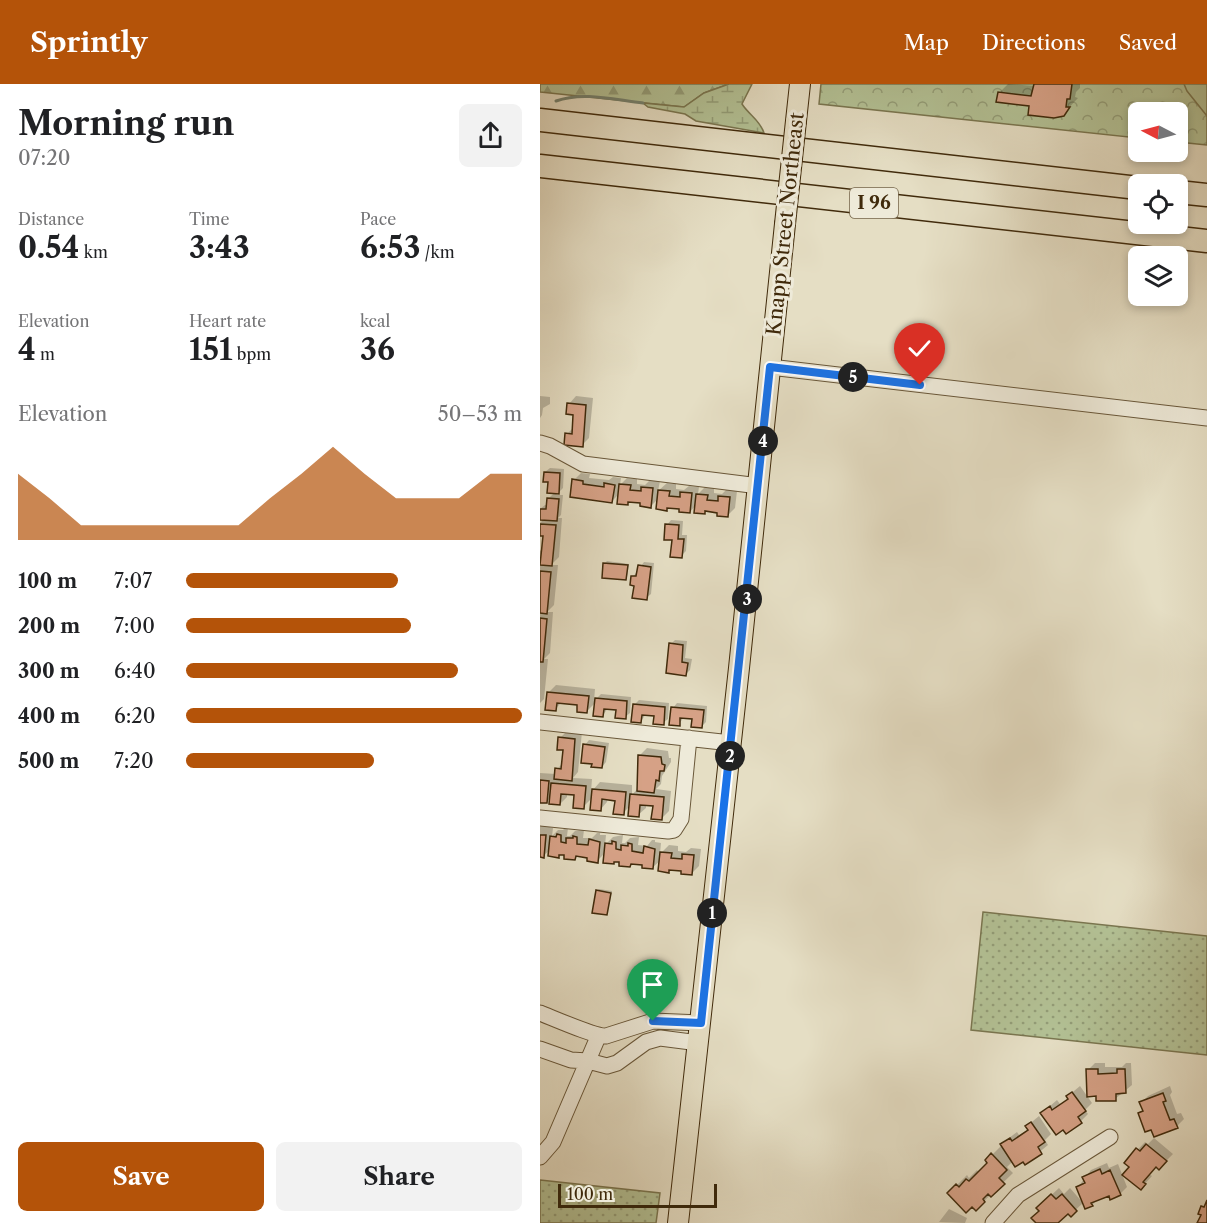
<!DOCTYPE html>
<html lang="en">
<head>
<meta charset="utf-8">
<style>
	:root { --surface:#fff; --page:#f2f2f2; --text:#202124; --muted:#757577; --accent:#b45309 }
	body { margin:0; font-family:"Libre Caslon Text",serif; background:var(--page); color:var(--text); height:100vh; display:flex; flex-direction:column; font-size:22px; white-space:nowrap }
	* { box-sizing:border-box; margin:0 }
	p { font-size:20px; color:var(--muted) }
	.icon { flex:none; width:33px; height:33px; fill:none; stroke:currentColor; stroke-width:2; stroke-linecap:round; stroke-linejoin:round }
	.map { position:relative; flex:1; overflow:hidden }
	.details { display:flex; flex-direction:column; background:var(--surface); width:540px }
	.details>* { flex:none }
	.needle { width:39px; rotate:276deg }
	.fabs { position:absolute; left:588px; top:18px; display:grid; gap:12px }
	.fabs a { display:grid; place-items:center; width:60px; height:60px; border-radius:9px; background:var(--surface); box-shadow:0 3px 9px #0003; font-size:30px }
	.scale { position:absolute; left:18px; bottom:15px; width:159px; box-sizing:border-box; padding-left:6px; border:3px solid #402a0b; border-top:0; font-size:16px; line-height:21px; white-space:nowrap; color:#402a0b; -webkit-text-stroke:4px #eeead9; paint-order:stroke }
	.pin { position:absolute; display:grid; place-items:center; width:51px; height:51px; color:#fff; margin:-62px -26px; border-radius:50% 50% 50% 0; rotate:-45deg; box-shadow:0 0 6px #0007 }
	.pin .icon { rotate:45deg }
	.km { position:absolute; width:30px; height:30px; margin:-15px; border-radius:50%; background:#222; color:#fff; font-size:16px; line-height:30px; text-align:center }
	.round { display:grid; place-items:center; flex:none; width:63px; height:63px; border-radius:9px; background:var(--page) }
	.summary { display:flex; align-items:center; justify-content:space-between; height:102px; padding:0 18px }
	h1 { font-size:33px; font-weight:700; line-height:45px }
	.figures { display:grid; grid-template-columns:repeat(3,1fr); gap:9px; height:102px; padding:6px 18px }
	.figures div { display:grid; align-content:center }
	.figures b { font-size:30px; font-weight:700 }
	.figures small { font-size:16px; font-weight:400 }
	.figures p { font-size:16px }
	.chart { height:168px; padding:12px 18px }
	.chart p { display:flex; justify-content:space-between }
	.chart svg { width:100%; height:108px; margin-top:6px; fill:var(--accent); opacity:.7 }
	.cta { display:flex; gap:12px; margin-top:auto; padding:12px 18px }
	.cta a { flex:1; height:69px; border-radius:9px; background:var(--accent); color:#fff; font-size:24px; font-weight:700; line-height:69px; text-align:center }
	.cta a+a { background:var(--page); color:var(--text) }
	ul { padding:0 18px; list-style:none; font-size:20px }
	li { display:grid; grid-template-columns:96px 72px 1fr; align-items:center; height:45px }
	li i { height:15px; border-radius:8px; background:var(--accent) }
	header { display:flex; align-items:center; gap:36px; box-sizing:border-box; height:84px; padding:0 30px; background:var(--accent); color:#fff }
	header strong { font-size:28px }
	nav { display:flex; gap:33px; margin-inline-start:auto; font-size:21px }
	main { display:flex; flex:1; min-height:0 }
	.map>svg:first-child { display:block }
</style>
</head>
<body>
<header>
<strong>Sprintly</strong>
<nav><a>Map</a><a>Directions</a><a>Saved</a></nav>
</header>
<main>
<section class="details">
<div class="summary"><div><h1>Morning run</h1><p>07:20</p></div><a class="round"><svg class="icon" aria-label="share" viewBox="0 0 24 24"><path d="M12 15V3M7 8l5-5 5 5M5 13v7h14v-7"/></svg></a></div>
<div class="figures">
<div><p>Distance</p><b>0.54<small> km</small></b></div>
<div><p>Time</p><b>3:43</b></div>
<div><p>Pace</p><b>6:53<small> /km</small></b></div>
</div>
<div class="figures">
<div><p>Elevation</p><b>4<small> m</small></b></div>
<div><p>Heart rate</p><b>151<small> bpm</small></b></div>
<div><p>kcal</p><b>36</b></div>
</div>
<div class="chart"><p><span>Elevation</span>50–53 m</p>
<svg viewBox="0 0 160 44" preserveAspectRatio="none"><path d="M0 44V17L10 27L20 38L30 38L40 38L50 38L60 38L70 38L80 27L90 17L100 6L110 17L120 27L130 27L140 27L150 17L160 17V44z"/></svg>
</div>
<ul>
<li><b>100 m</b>7:07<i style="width:63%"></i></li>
<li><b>200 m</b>7:00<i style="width:67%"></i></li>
<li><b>300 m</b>6:40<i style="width:81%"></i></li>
<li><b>400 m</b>6:20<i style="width:100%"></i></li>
<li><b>500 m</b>7:20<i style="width:56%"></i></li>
</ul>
<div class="cta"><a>Save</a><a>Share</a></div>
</section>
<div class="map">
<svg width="667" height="1139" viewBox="0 0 667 1139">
	<defs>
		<pattern id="grass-dots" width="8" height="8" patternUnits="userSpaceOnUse" patternTransform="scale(1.5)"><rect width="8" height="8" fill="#b3c195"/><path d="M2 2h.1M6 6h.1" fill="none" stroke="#939d78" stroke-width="1.8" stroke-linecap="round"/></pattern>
		<pattern id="forest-firs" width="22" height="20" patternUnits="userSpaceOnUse" patternTransform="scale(1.5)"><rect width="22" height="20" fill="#b3c195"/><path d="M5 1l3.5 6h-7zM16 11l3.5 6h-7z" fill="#939d78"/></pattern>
		<pattern id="wetland-marsh" width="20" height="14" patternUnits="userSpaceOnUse" patternTransform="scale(1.5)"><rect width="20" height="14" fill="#b3c195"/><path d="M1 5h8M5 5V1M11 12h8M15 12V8" fill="none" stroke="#939d78"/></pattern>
		<pattern id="park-crowns" width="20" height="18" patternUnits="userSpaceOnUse" patternTransform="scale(1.5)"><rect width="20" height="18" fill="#b3c195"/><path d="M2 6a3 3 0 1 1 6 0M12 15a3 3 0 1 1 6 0" fill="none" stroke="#939d78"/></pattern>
	</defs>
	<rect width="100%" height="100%" fill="#e5dec4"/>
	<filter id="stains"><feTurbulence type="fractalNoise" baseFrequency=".00333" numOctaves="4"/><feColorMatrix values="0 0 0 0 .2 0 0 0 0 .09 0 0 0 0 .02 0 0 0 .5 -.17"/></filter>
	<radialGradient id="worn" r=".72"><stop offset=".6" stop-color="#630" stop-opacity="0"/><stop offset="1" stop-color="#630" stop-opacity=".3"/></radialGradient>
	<path fill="url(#grass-dots)" stroke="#7a7650" stroke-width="1.5" d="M443,828L667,852V971L431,946Z
		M0,1096L120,1109L116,1139H0Z"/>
	<path fill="url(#forest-firs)" stroke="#7a7650" stroke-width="1.5" d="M0,0H189L164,9L144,23L0,8Z"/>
	<path fill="url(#wetland-marsh)" stroke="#7a7650" stroke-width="1.5" d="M189,0H212L202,20C209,31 220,36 224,49L156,37L145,30L108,23L103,19L144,23L164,9Z"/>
	<path fill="url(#park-crowns)" stroke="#7a7650" stroke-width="1.5" d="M281,0H667V61L638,58V28H598V54L279,20Z"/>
	<path fill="#b3c195" stroke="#7a7650" stroke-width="1.5" d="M644,0H667V32L647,7Z"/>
	<path fill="#0003" d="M468,0L495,2L496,0H540V4L536,8L535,13L538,14L523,30L459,9Z
		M0,312L10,313V320L3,324L2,331L0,334Z
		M36,312L53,314L49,354L42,361L27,350L34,343L35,330L29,320Z
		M10,384L24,385L23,404L16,411H23L21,431L18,434H22L19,473L11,481H18L14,521L7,528H13L10,569L4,575H8L4,615L0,619V482L2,479H0V467L3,464L4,451L0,450V439L4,435L0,434V425L5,421H8V415L15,408L5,388Z
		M41,389L50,390L49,394L69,396L73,393L81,394L80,401L87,394L97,395V400L105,401L110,396L120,397L118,407L127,399L136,400V405L144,406L149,402L159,403L158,410L165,403L174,404V409L182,410L187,405L197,407L195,424L188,431L179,427L167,426L164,429L156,421L150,428L141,424L129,422L127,425L119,414L111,422L102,418L90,417L87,419L79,410L72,417L34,396Z
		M131,436L143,437L142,451H147L146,467L141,472L127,441Z
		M67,477L89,480L87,493L86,495L65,479Z
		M104,478L114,479L111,510L106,514L95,500L93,493Z
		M135,556L147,557L145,574L152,575L150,586L146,590L131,560Z
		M16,601L55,605L54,617L61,610L91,613L90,629L85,633L78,625L68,624L63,631L56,618L46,628L39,620L22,618L15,625L9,608Z
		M99,616L129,619L128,635L123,639L115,631L106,630L101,637L94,621Z
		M137,619L167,622L166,638L161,643L154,634L144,633L139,640L133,624Z
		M27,647L42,648L38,688L33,694L52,695L51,708L60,698L92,701V711L98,704L100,671L107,664L128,667L129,674H131V678L122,692L121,700L116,705L131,707L129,727L122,734L114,721L106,720V724L98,731L90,722L83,729L76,715L68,714L67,718L60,726L52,714L43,723L36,709H27V713L20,720L12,713L6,718L0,717V689L16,690L17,685L24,678L25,665L20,654Z
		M49,656L69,659L66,678L62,683L45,661Z
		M2,741L13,744L12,752L18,746H23L25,744H28L27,752H30L35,747L44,746L43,754H52L57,749H60V751H66L65,761L73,753L83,751L82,759H85L90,754L99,753L98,761L107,762L112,756H115V758L121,759L120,770L129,761L138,762V767L146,768L151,764L161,765L159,782L152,789L143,786L131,784L129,787L121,776L112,784L104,779L76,776L73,779L65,769L57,777L49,772L38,771L35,774L21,769L18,772L10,766L3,772H0V743Z
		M59,805L72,807L67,830L57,807Z
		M555,979H565V983H582L586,979H591L592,1001L575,1015L548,986Z
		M540,1002L552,1019L545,1026L548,1030L541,1037L502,1029L517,1016L520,1020L529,1014L528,1012Z
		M630,1002L632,1008L630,1011L637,1030L641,1029L644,1035L637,1042L612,1044L599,1030L604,1026L601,1019L608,1012Z
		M499,1032L511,1050L505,1056L508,1061L486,1079L484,1076L473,1077L467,1083L473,1089L436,1125L409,1109L427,1091L429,1094L437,1086L439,1089L449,1079L447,1076L469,1054L477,1048L479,1051L489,1045L487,1042Z
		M614,1054L633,1070L626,1077L616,1082L609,1090L612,1092L601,1104L591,1083L586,1078L605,1058L608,1060Z
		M567,1079L569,1084L578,1080L587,1103L580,1110H569L559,1114L552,1121L538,1103L551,1086Z
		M519,1104L524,1110L530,1104L543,1119L531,1130L528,1128L516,1139H498L505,1117Z
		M409,1125L427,1134L425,1139L399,1138Z"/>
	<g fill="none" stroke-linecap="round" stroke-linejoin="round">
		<path stroke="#748270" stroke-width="3" d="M16,17C43,7 75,16 103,19"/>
	</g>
	<path fill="#d6a186" stroke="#402a0b" stroke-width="1.5" d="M494,0H532L530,15H527L526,23H530L524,32L514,34L488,31L489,22L456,18L458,8L491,12Z
		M27,319L46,321L43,363L24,361L25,349L32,350L33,331L26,330Z
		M4,388L20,389L19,410L7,409L8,398H3Z
		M32,395L43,397V400L64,403V399L75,401L72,419L30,413Z
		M79,400L91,401L90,406L101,407V403L113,404L111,424L100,422V419L88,418V421L77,420Z
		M118,406L130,407L129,412L140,413V408L152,409L150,429L139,428V425L127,424V427L116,425Z
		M156,410L168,411L167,416L178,417V412L190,413L188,433L177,432V429L165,427V430L154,429Z
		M7,414L19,415L17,437L0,436V425H6Z
		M0,440L16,441L12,482L0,481L3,452H0Z
		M125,440L139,441L138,455H144L142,474L130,473L132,456H124Z
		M63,479L88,481L86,496L62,494Z
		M98,481L111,483L107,516L92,514L94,502L90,501L91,492H96Z
		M0,487L11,488L7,530L0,529Z
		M0,534L7,535L3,578H0Z
		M129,559L143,561L142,578L148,579L146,592L126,589Z
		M7,608L49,612L47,629L37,628V621L17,619L16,627L5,626Z
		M55,614L87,617L86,635L75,634L76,626L64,625L63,633L53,632Z
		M93,620L125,623L124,641L113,640L114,632L102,631L101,639L91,638Z
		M131,623L164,626L162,644L151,643L152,635L140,634V642L129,641Z
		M18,653L35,655L32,697L14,695L15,684L21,685L23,666H17Z
		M43,660L65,663L62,684L51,683L52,680L41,679Z
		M98,671L121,673L122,680L125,681L124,687H120L119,697L116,696L114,709L97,707Z
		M0,696L9,697L7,719H0Z
		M11,699L46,702L44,725L33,724L34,711L21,710L20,721L9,720Z
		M52,705L86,708L84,731L73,730L75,717L62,715L61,727L50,726Z
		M90,710L124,713L122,736L111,735L113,722L100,721L99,733L88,732Z
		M17,750L21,751V758L26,759V754H33V752L37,753V760L48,761L49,755L60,758L58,779L47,777V774L36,772L35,776L24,775V771H19V774L8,772L10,752L16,753Z
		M0,751H6L4,774L0,773Z
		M72,757L76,758V765L81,766V761L88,762V759L92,760V767L103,769L104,762L115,765L113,785L102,784V781L91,780L90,783L79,782V778H74V780L63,779L65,759L72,760Z
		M120,768L132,769L131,774L142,775V770L154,771L152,791L141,790V787L129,786V789L118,787Z
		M56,806L71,809L67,831L52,829Z
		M546,985H558V990L577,989V985H585L586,1009L576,1010V1017H556V1012L547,1013Z
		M532,1008L546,1027L538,1033L542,1039L526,1050L523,1046L516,1051L500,1029L510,1022L512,1026L528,1015L526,1012Z
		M623,1009L626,1017L623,1018L630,1036L634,1035L638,1044L614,1053L611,1046L605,1048L598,1029L603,1027L599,1018Z
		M491,1038L505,1058L498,1063L502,1070L485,1081L483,1078L475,1083L460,1060L470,1054L472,1057L488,1046L485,1042Z
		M606,1060L627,1077L619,1086L616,1083L603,1098L606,1100L601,1106L582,1091L589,1083L584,1079L596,1064L600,1067Z
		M451,1069L467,1086L459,1094L465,1100L451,1113L448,1110L443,1115L445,1118L436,1127L432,1123L426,1129L407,1109L416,1100L419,1103L426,1095L429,1097L447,1079L445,1076Z
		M560,1085L562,1090L570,1086L581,1111L570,1116L569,1112L551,1119L553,1122L545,1125L536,1103L545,1099L542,1093Z
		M511,1110L516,1115L522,1110L537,1127L531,1133L528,1130L518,1139H496L491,1134L499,1127L496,1124Z
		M667,1116V1139H657L661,1131L658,1130L661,1122L664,1123Z"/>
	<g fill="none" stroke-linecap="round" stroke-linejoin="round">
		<defs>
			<path id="minor" d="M230,283L667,334
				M0,359L10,362L43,380L219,402
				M0,638L191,659
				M0,734L128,747L134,746L141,735L149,654
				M0,929C13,934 56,953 66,952L113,937L161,939
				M0,965L31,976L48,977L67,982L77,979L106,958L120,954L159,959
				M0,1073L13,1058L58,953
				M453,1139L478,1111L570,1053"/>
			<path id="major" d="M256,37L260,0
				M138,1139L199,584L245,140"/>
			<path id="highway" d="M0,36L598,104
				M0,82L667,157
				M638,108L667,111"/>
		</defs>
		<use href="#minor" stroke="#695739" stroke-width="17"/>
		<use href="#major" stroke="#402a0b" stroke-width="22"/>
		<use href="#highway" stroke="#402a0b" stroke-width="25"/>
		<use href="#minor" stroke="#eeead9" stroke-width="15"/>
		<use href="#major" stroke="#e5dec4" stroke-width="20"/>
		<use href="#highway" stroke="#e5dec4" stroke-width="22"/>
		<defs>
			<path id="major-bridge" d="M245,140L256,37"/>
		</defs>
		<use href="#major-bridge" stroke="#402a0b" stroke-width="22" stroke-linecap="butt"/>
		<use href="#major-bridge" stroke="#e5dec4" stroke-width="20"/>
	</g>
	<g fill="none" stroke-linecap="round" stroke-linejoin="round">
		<defs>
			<path id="route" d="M113,937L161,939L230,283L380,301"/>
		</defs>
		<use href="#route" stroke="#fff" stroke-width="12"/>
		<use href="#route" stroke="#1a73e8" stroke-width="8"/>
	</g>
	<g text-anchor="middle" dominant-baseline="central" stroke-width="6" stroke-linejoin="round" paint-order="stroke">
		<rect fill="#eeead9" stroke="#746449" stroke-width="1.5" x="310" y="104" width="48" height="30" rx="4.5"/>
		<g font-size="18" font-weight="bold" fill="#402a0b">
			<text x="334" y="119">I 96</text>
		</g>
		<g font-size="20" fill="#402a0b" stroke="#eeead9">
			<text transform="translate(245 140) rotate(-84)">Knapp Street Northeast</text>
		</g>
	</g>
	<rect width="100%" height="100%" filter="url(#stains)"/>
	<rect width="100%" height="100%" fill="url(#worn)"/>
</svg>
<div class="fabs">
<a><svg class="needle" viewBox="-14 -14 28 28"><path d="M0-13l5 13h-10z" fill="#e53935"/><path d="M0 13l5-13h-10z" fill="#757577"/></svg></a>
<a><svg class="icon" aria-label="locate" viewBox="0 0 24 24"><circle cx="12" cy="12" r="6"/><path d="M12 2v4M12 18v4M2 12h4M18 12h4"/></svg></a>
<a><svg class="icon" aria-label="layers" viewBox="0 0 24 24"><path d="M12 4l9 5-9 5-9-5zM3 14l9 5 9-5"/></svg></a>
</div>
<div class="scale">100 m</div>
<div class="pin" style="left:113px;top:937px;background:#1e9e55"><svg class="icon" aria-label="arrive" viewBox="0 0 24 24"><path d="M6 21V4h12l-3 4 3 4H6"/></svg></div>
<div class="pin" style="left:380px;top:301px;background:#d93025"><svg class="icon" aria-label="check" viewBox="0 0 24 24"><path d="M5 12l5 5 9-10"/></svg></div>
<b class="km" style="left:172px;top:829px">1</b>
<b class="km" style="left:190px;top:672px">2</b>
<b class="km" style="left:207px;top:515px">3</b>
<b class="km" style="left:223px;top:357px">4</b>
<b class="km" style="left:313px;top:293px">5</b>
</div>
</main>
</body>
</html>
